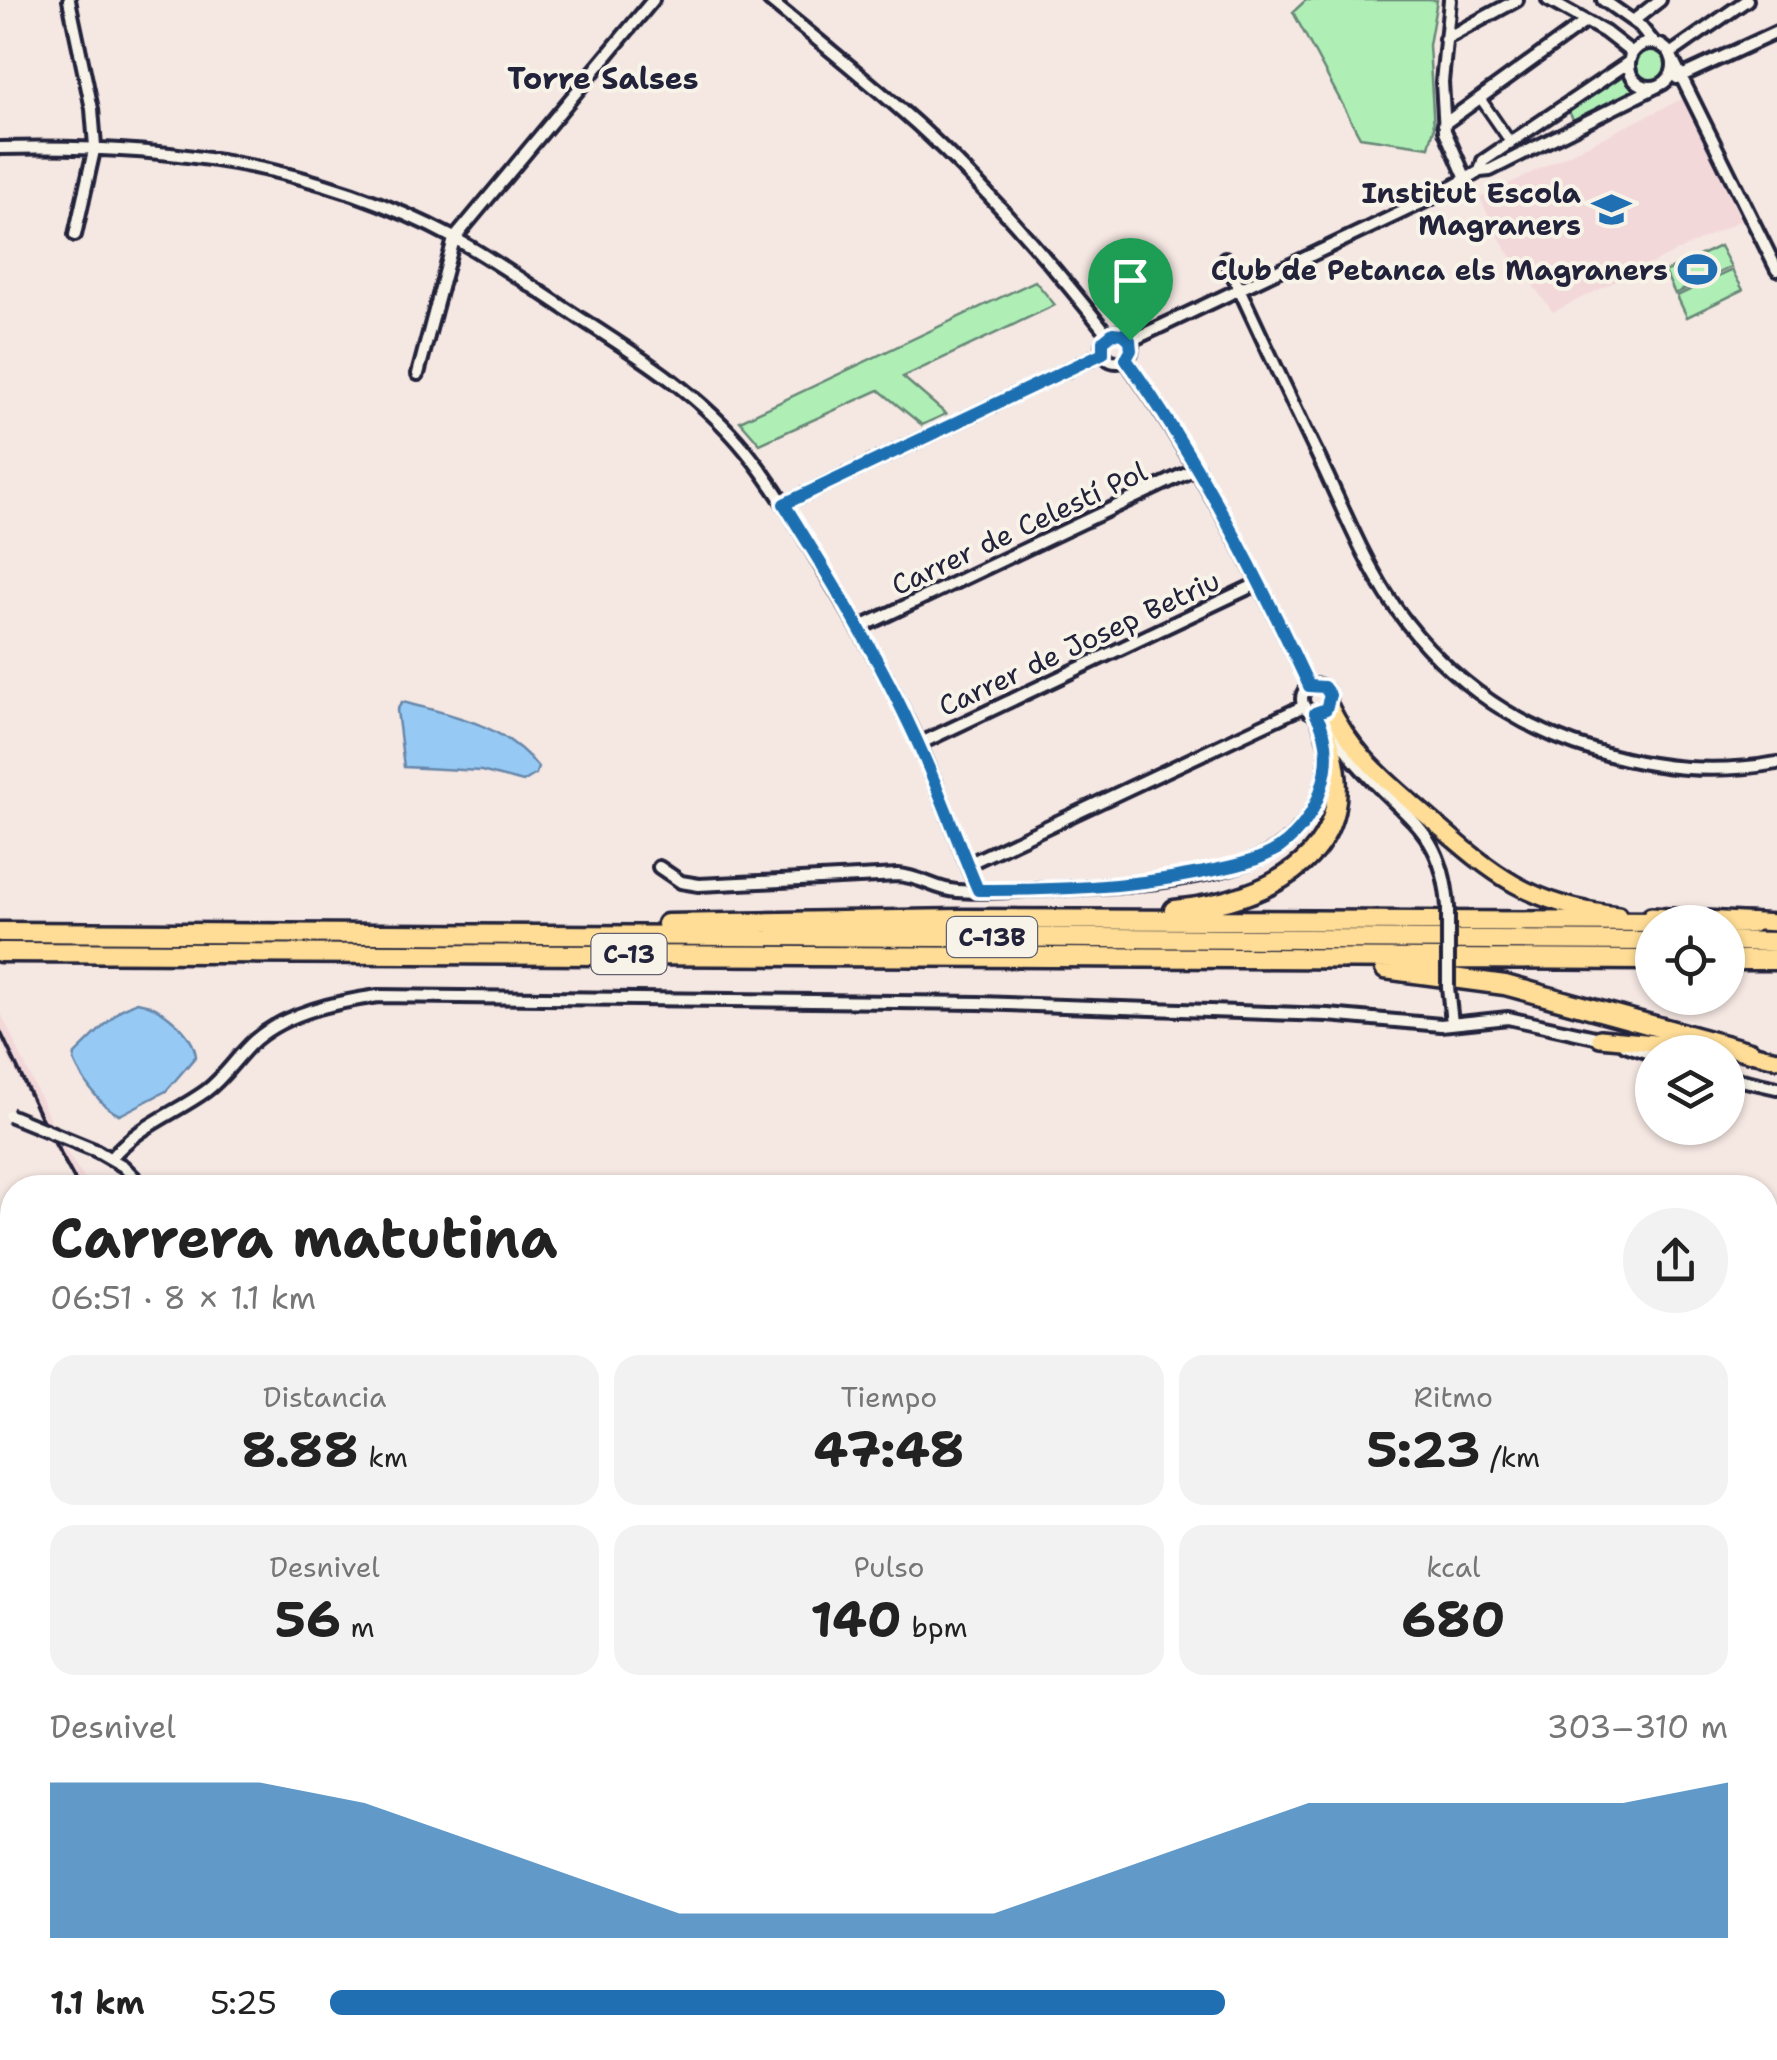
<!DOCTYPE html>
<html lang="es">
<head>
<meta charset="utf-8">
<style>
	:root { --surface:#fff; --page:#f2f2f2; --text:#222; --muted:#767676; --accent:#1f6fb2 }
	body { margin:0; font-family:"Shantell Sans",sans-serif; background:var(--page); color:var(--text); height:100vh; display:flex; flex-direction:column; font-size:38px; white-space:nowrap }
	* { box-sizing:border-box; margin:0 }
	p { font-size:32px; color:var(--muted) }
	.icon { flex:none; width:55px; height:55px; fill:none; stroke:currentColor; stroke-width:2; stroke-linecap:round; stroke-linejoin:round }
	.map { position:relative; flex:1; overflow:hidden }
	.sheet { position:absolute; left:0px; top:1175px; width:1778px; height:885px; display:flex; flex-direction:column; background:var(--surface); border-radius:40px 40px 0 0; box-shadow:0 2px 8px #0004 }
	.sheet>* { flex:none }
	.buttons { position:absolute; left:1635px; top:905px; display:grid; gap:20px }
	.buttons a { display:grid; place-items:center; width:110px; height:110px; border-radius:50%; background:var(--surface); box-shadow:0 2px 8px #0004; font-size:50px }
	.pin { position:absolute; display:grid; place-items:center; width:85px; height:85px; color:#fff; margin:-102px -42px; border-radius:50% 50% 50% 0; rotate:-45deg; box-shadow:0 0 10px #0007 }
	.pin .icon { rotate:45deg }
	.round { display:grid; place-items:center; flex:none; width:105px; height:105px; border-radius:52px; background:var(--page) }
	.overview { display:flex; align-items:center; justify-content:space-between; height:170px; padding:0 50px }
	h1 { font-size:55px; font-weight:700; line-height:75px }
	.metrics { display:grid; grid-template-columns:repeat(3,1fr); gap:15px; height:170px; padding:10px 50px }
	.metrics div { display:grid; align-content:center; border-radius:25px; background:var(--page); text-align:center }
	.metrics b { font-size:50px; font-weight:700 }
	.metrics small { font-size:28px; font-weight:400 }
	.metrics p { font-size:28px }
	.chart { height:280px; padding:20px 50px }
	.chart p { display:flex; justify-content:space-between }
	.chart svg { width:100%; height:180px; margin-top:10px; fill:var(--accent); opacity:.7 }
	ul { padding:0 50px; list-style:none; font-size:32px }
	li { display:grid; grid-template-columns:160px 120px 1fr; align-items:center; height:75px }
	li i { height:25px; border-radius:12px; background:var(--accent) }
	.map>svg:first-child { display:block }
</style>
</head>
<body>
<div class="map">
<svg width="1777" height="2060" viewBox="0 0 1777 2060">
	<rect width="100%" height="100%" fill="#f5e7e2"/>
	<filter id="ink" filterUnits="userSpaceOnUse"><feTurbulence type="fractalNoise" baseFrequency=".01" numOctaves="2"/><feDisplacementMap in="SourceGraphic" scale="20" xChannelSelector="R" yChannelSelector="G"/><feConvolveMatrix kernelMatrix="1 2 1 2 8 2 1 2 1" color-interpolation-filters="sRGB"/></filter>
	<g filter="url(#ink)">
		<path fill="#f3d8da" d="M1686,97L1741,220L1553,312L1505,248L1480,198Z
			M0,1011L62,1145L90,1187H78L54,1149L0,1040Z"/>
		<path fill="#afefb6" stroke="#688878" stroke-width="2.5" d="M1306,0H1437L1429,45L1434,129L1429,147L1360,137L1293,12Z
			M1634 65a17 17 0 1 1 34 0a17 17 0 1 1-34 0Z
			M1623,70L1629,83L1642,92L1580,121L1573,119L1569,112L1571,105Z
			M1720,246L1731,267L1675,294L1665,272Z
			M1732,270L1743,290L1687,317L1677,296Z
			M1035,281L1055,305L903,377L946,414L922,425L879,390L760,444L740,421Z"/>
		<path fill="#96caf4" stroke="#6887aa" stroke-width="2.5" d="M402,702C450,714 506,725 538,767L536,774L523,782L481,771L404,767L397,710Z
			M137,1002C161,1005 193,1033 196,1056L166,1091L120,1115C101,1108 82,1079 74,1061L75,1054L120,1010Z
			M1777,1944V2060H1728L1720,2048H1765V1950Z"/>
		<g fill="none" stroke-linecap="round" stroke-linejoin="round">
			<defs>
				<path id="pedestrian" d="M1480,98L1511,143"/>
				<path id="minor" d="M69,0L92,109L95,146L75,235
					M769,0C819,41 869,81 917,124C987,188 1049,260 1108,335
					M1450,0L1442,82L1445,131L1466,179
					M1548,0L1605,32L1632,53
					M1603,0L1640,26L1654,43
					M1633,21L1660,0
					M1445,39L1517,0
					M1629 65a22 22 0 1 1 44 0a22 22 0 1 1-44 0Z
					M1670,54L1747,0
					M1672,58L1777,270
					M1677,78L1777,32
					M1444,124L1585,22
					M0,148C159,144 312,162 454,238C496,261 535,289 575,315C637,355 699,393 746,451C776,488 800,530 824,571C858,627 892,684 919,744C940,792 957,842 978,891
					M1480,171L1483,161L1629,62
					M1225,258C1256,325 1287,392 1319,458C1341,504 1360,552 1387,595C1436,671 1510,726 1596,751C1655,769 1716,774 1777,763
					M1102 347a15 15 0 1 1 30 0a15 15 0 1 1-30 0Z
					M1130,341L1436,196L1480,171L1490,170L1658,86
					M1125,359C1198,462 1256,572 1309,686
					M418,374L454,239L653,0
					M784,504L1103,353
					M859,628L1197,468
					M1302 699a14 14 0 1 1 28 0a14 14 0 1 1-28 0Z
					M1315,713L1327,741
					M1322,713C1334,731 1344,749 1358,765C1405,819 1442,828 1448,907
					M919,744L1259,583
					M968,864L1304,706
					M659,867L681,882L699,885L898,875C920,876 936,890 957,891C980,893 1004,891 1027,890C1096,888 1216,885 1276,849C1307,830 1326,794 1327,758
					M1448,987L1452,1023
					M1625,1045L1652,1054
					M1728,1077L1777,1088
					M97,1151L123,1166L145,1188
					M111,1158C138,1126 174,1114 206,1091C225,1077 237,1056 255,1040C288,1012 336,1002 378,996L979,1003L1328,1015L1441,1025L1508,1018L1604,1039
					M945,2048L965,2060"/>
				<path id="trunk" d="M1329,705C1349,747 1378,774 1413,804C1485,866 1519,904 1618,915
					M1651,916L1777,923
					M1600,1038L1719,1049
					M1742,1051L1777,1059"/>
				<path id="motorway" d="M1174,910C1273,901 1368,850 1327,736
					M1728,923H1752
					M667,924L960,919L1666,922
					M0,932L1652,941
					M1728,941L1777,942
					M0,952L1652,960
					M1728,960H1777
					M1385,969L1505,985L1750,1052"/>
			</defs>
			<use href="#pedestrian" stroke="#22223b" stroke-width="15"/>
			<use href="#minor" stroke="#22223b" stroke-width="18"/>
			<use href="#trunk" stroke="#22223b" stroke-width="22"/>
			<use href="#motorway" stroke="#22223b" stroke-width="25"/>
			<use href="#pedestrian" stroke="#f7f3e8" stroke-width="8"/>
			<use href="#minor" stroke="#f7f3e8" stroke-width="10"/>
			<use href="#trunk" stroke="#ffdd96" stroke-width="15"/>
			<use href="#motorway" stroke="#ffdd96" stroke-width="18"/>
			<path stroke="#22223b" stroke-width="4" d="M0,1031L39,1114L79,1188
				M794,2048L805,2060"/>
			<defs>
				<path id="minor-bridge" d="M1448,987V907
					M9,1115L97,1151"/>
			</defs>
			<use href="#minor-bridge" stroke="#22223b" stroke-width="18" stroke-linecap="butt"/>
			<use href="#minor-bridge" stroke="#f7f3e8" stroke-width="10"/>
		</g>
	</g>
	<g fill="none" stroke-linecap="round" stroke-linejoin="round" filter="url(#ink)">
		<defs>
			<path id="route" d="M1113,333L1123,334L1130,340L1131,350L1126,359C1199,461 1256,572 1309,686L1324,687L1330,695L1326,709L1315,713C1329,736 1330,760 1322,786C1315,811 1300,833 1279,848C1256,863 1225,868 1199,873C1125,888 1053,890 978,890C955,836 936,780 910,726C874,649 829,576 784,504L1103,353V341Z"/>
		</defs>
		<use href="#route" stroke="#fff" stroke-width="20"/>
		<use href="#route" stroke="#1f6fb2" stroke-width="12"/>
	</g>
	<defs>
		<symbol id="school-bare" viewBox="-9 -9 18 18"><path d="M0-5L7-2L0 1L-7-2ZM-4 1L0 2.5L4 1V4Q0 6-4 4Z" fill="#1f6fb2" stroke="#f7f3e8" stroke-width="2.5" paint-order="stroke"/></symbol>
		<symbol id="stadium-bare" viewBox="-9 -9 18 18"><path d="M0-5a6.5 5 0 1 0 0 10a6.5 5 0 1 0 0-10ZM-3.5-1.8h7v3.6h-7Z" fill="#1f6fb2" stroke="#f7f3e8" stroke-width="2.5" paint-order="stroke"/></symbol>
	</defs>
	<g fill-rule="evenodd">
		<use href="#school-bare" x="1584" y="182" width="55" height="55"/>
		<use href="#stadium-bare" x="1670" y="242" width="55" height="55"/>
	</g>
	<g text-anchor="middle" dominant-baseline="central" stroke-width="8" stroke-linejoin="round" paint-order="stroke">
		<g fill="#f7f3e8" stroke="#62616f" stroke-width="2.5">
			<rect x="947" y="917" width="90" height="40" rx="8"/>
			<rect x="591.5" y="934" width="75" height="40" rx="8"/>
		</g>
		<g font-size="25" font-weight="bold" fill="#22223b">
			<text x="992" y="937">C-13B</text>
			<text x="629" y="954">C-13</text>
		</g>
		<g font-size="28" font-weight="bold" fill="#22223b" stroke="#f7f3e8" text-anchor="end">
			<text x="1581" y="193">Institut Escola<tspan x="1581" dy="32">Magraners</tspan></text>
			<text x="1668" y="270">Club de Petanca els Magraners</text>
		</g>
		<g font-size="28" fill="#22223b" stroke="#f7f3e8">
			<text transform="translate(1019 528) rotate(-25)">Carrer de Celestí Pol</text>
			<text transform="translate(1079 643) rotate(-25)">Carrer de Josep Betriu</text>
		</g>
		<g font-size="30" font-weight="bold" fill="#22223b" stroke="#f7f3e8">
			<text x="603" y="78">Torre Salses</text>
		</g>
	</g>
</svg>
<div class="buttons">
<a><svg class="icon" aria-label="locate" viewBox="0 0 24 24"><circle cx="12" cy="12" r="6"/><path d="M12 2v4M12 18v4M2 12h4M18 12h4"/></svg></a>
<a><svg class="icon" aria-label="layers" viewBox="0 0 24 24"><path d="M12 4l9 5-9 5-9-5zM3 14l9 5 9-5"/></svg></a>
</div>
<div class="pin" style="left:1130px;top:340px;background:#1e9e55"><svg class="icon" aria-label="arrive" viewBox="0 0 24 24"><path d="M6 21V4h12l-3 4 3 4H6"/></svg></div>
<section class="sheet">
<div class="overview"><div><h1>Carrera matutina</h1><p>06:51 · 8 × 1.1 km</p></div><a class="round"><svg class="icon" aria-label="share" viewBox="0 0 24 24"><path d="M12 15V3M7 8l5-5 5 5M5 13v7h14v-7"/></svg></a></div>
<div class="metrics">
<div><p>Distancia</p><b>8.88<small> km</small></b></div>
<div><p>Tiempo</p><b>47:48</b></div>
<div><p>Ritmo</p><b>5:23<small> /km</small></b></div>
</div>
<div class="metrics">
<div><p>Desnivel</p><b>56<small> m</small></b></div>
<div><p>Pulso</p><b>140<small> bpm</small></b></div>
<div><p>kcal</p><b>680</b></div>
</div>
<div class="chart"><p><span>Desnivel</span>303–310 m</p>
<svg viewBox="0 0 160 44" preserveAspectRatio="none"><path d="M0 44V6L10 6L20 6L30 11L40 20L50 29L60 38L70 38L80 38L90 38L100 29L110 20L120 11L130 11L140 11L150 11L160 6V44z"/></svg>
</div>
<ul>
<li><b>1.1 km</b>5:25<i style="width:64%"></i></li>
</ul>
</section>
</div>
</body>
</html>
